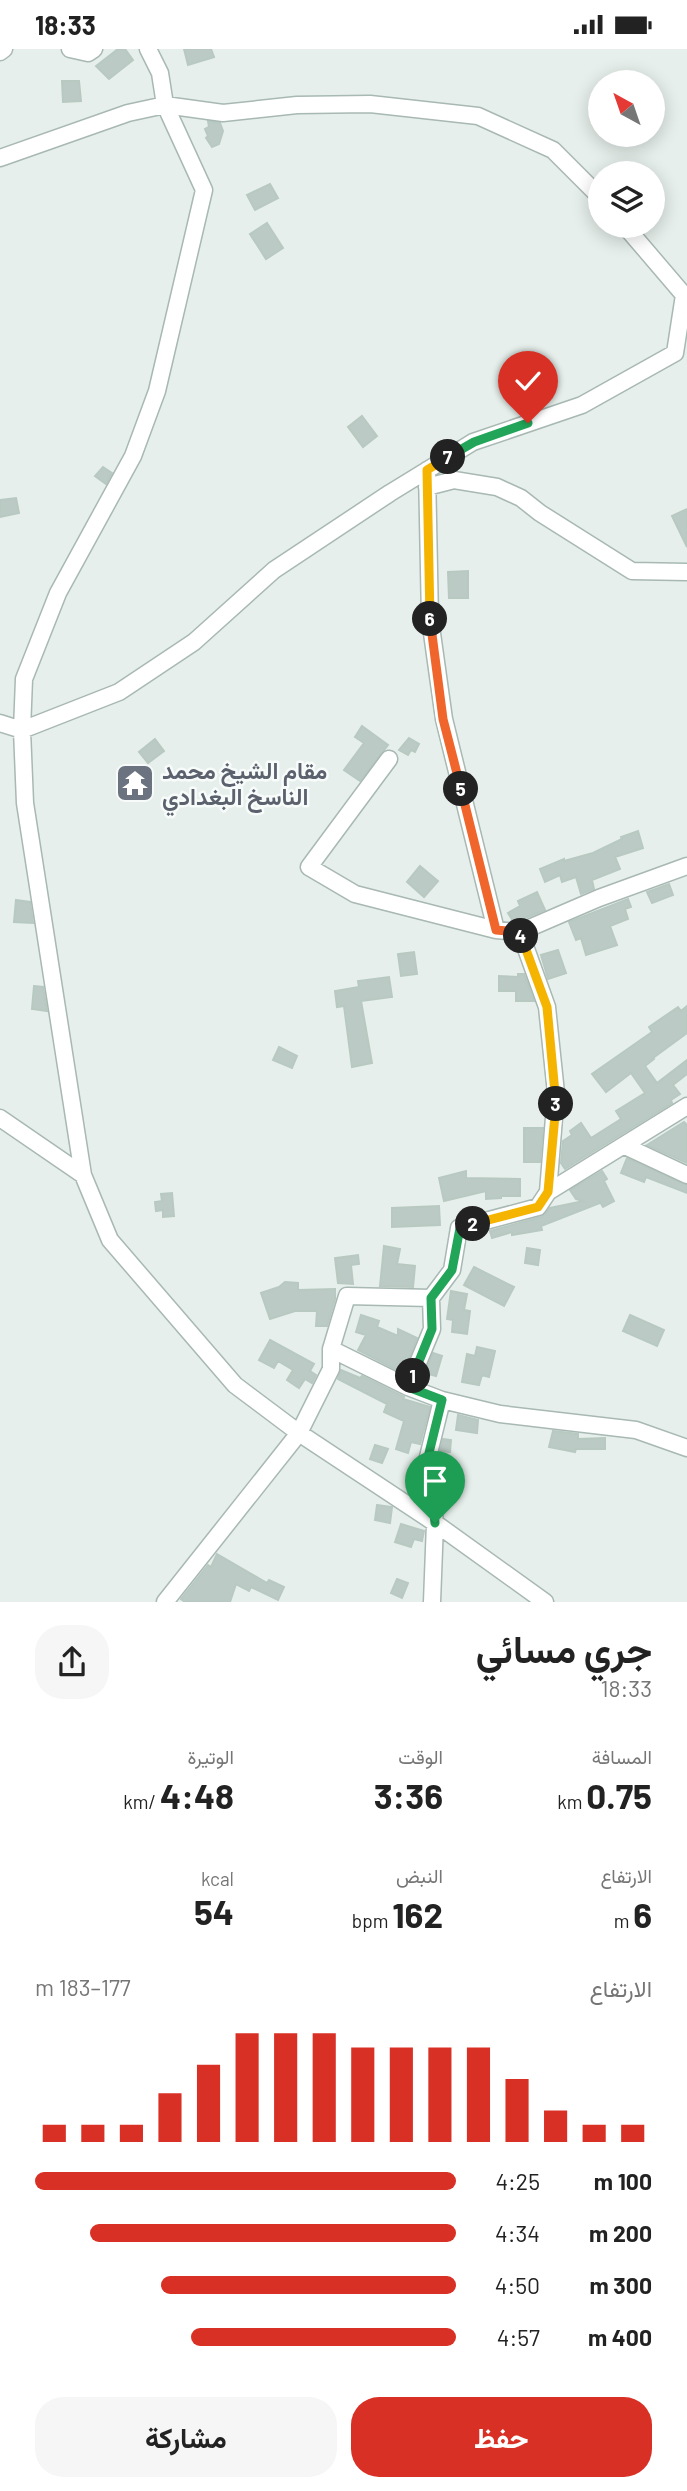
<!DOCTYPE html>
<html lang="ar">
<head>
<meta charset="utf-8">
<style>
	:root { --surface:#fff; --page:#f6f6f6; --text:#222; --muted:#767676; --accent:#d93025 }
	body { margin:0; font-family:Barlow,Vazirmatn,sans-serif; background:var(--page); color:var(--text); direction:rtl; height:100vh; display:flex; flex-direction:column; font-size:26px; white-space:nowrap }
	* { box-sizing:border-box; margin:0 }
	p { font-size:23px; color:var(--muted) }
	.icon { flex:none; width:38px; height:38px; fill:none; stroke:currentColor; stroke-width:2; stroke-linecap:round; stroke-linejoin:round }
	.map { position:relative; height:1553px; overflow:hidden; direction:ltr }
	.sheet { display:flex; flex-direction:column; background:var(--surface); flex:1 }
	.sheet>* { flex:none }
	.needle { width:46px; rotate:320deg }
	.buttons { position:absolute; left:588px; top:21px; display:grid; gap:14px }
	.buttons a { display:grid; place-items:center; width:77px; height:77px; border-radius:50%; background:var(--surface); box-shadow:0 4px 18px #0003; font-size:35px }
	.pin { position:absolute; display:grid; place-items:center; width:60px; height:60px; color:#fff; margin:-72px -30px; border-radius:50% 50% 50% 0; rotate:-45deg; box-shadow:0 0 7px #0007 }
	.pin .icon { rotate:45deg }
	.km { position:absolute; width:35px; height:35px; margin:-18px; border-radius:50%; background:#222; color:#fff; font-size:19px; line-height:35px; text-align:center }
	.round { display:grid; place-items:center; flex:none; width:74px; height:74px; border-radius:28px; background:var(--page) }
	.summary { display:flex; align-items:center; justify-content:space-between; height:119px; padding:0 35px }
	h1 { font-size:38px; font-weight:700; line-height:52px }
	.metrics { display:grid; grid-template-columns:repeat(3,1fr); gap:10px; height:119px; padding:7px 35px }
	.metrics div { display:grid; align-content:center }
	.metrics b { font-size:35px; font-weight:700 }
	.metrics small { font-size:19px; font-weight:400 }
	.metrics p { font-size:19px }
	.chart { height:196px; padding:14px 35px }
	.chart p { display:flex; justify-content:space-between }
	.chart svg { width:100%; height:126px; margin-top:7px; stroke:var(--accent); stroke-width:6 }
	.primary-button { display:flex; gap:14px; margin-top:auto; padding:14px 35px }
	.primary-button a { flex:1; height:80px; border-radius:28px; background:var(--accent); color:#fff; font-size:28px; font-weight:700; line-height:80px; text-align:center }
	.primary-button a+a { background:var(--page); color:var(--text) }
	ul { padding:0 35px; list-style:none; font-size:23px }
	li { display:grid; grid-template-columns:112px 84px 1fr; align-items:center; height:52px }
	li i { height:18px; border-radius:9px; background:var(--accent) }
	.status { display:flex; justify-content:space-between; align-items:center; height:49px; padding:0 35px; background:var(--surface); direction:ltr }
	.status svg { height:19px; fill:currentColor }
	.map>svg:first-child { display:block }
</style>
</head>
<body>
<div class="status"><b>18:33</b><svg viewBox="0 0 49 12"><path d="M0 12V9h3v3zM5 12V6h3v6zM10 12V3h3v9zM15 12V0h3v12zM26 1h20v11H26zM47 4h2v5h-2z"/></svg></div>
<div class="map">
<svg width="687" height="1553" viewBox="0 0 687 1553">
	<rect width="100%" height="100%" fill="#e6efeb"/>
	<path fill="#bbcac4" stroke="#b8c9c2" stroke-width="2" d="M118,0H125L133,11L109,30L96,17Z
		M184,0H211L214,8L188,16Z
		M62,32H79L81,52L63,53Z
		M208,72L220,74L223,82L219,95L212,98L206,89L208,87L205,80L209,78Z
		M270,135L278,149L255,161L247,146Z
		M267,174L283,199L266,210L250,185Z
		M362,367L377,387L363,398L348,378Z
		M103,418L112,424L106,435L95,427Z
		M16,449L19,464L0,468V451Z
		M687,460V498L672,467Z
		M468,522V549H449L448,523Z
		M362,677L388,696L360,732L344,721L364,694L355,688Z
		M409,689L419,695L415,703L411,701L408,706L399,701Z
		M155,690L164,702L148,714L139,703Z
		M128,720H140L141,741H128Z
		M638,782L643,799L615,808L620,820L592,831L594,840L581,845L576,828L562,833L560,826L545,833L540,820L564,810V812L593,804L622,790L621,788Z
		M420,817L438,832L424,848L407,833Z
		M669,835L673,846L652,854L647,843Z
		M537,843L545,861L518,872H513L508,864L520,857L518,852Z
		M628,850L631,858L625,860L628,870L610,877L617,896L586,906L581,889L576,891L569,873Z
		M16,851L30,853L33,874L14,873Z
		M558,901L566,924L548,930L541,906Z
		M414,903L417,925L401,927L398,905Z
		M518,925H524L534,952H516V942H499V927L518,928Z
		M389,928L392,948L361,952L372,1014L352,1018L344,957L337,958L335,942L359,938L358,932Z
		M34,937L43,938L47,962L32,960Z
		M687,957V984L653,1009L654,1010L645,1017L657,1034L687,1011V1025L673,1036L680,1045L671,1051L672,1054L565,1120L561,1114L563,1092L572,1086L570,1082L581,1074L591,1089L621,1070L616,1062L645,1044L631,1024L606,1043L592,1025L652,983L649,978L678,958L681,962Z
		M279,998L297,1007L292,1019L273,1011Z
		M684,1073L687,1076V1114L647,1096Z
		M524,1079H543L540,1113H524Z
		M627,1109L687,1136V1144L646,1128L644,1133L621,1124Z
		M466,1122V1129L520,1130V1147H501V1149L486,1150V1142L444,1152L439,1129Z
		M602,1122L607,1130L604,1132L614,1152L603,1158L599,1151L600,1154L541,1177L542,1181L512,1186V1183L492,1189L490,1182L541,1168L550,1159L584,1152L576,1150L570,1141Z
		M172,1144L174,1167L163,1168V1161L156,1162L155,1153L162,1152L161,1145Z
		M439,1157L440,1176L392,1178V1159Z
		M384,1197L400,1200L397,1215L415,1217L413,1238L380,1237Z
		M527,1199L540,1201L538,1216L525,1214Z
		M358,1206L359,1215L351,1216L353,1235L338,1234L335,1209Z
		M474,1218L514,1238L504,1257L464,1236Z
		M285,1233L298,1234V1241L335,1240V1250L327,1277H316L317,1262H295L270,1270L261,1244L279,1238Z
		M451,1242L467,1245L464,1261L470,1262L467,1285L452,1283L453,1271L447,1270Z
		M361,1266L379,1272L377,1278L398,1287V1280L417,1289L403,1324L358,1301L366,1286L356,1283Z
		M630,1266L664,1281L657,1297L623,1282Z
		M270,1291L314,1315L310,1322L316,1326L312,1334L305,1330L299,1339L287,1331L293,1321L278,1312L274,1319L259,1311Z
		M477,1298L495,1302L489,1328L482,1326L479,1336L462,1333L467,1305L475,1307Z
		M433,1304L442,1307L436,1327L425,1324Z
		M341,1321L360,1329L362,1327L404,1348L403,1350L430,1358L420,1395L411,1393L408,1404L396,1400L404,1372L384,1363L387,1355L338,1330Z
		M458,1366L478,1371L477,1384L456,1381Z
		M553,1382L578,1385V1390L605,1389V1400H576L575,1403L549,1398Z
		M443,1390L451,1391L450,1403L440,1402Z
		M375,1396L388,1400L382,1414L370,1410Z
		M377,1456L392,1458L390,1474L375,1471Z
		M401,1475L424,1482L422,1492L414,1490L411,1498L395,1493Z
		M217,1505L267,1534L269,1531L284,1538L278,1551L251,1538L249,1542L236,1535L230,1553H185L181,1550L208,1516L211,1518Z
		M397,1530L408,1534L402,1549L391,1544Z"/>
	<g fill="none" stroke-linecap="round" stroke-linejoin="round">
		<defs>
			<path id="minor" d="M70,0L88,4L94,0
				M148,0L160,24L165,56L204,141L157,342L133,407L58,544L24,630L22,681L25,754L83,1126L110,1191L235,1336L299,1384L435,1474L545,1553
				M0,3L4,0
				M0,109L128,64L165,56L223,64L297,56L370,55L478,67L553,101L600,148
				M427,421L430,570L444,670L496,881
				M427,438L454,431L497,438L521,449L540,464L632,522L687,523
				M0,674L22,681L119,643L194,593L274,521L390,444L473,393L582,356L675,304L684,246L625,177
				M389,710L309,818L355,845L496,881L520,883L599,849L687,817
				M520,883L547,958L556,1044L548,1143
				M0,1069L83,1126
				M625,1097L687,1126
				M331,1300L408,1338L442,1351L428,1408L435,1474L432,1553
				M408,1338L432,1280L431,1249
				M442,1351L500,1365L636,1381L687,1399
				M165,1553L299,1384L331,1320V1300L347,1247L431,1249L452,1221L459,1179L538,1158L548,1143L687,1057"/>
		</defs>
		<use href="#minor" stroke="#a8b8b2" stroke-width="19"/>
		<use href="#minor" stroke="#fff" stroke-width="16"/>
	</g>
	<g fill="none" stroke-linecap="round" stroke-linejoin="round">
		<defs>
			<path id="split-1" d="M413,1327L408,1338L442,1351L428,1408L435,1474"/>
			<path id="split-2" d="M413,1327L432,1280L431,1249L452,1221L460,1179L473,1175"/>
			<path id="split-3" d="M473,1175L538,1158L548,1143L556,1055"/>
			<path id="split-4" d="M521,887L547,958L556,1055"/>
			<path id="split-5" d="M461,740L496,881L520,883L521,887"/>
			<path id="split-6" d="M430,570L443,670L461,740"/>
			<path id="split-7" d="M430,570L427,421L448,408"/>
			<path id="split-8" d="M448,408L474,393L528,374"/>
		</defs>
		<use href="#split-1" stroke="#fff" stroke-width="14"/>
		<use href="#split-2" stroke="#fff" stroke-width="14"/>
		<use href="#split-3" stroke="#fff" stroke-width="14"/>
		<use href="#split-4" stroke="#fff" stroke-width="14"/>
		<use href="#split-5" stroke="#fff" stroke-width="14"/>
		<use href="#split-6" stroke="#fff" stroke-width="14"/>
		<use href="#split-7" stroke="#fff" stroke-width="14"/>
		<use href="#split-8" stroke="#fff" stroke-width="14"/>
		<use href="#split-1" stroke="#22a559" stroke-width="9"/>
		<use href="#split-2" stroke="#22a559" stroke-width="9"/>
		<use href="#split-3" stroke="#f5b400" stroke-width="9"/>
		<use href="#split-4" stroke="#f5b400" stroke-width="9"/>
		<use href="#split-5" stroke="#f0652b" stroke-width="9"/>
		<use href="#split-6" stroke="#f0652b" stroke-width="9"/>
		<use href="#split-7" stroke="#f5b400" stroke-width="9"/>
		<use href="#split-8" stroke="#22a559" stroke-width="9"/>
	</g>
	<defs>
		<symbol id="temple-square" viewBox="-11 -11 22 22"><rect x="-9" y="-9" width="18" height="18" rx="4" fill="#6b7280" stroke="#f7fbf9"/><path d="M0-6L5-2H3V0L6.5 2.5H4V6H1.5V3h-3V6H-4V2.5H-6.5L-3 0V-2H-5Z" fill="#fff"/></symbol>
	</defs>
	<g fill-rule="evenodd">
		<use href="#temple-square" x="113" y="712" width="44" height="44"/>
	</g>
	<g text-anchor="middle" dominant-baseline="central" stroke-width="5" stroke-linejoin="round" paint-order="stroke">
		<g font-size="23" font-weight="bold" fill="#5b616d" stroke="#f7fbf9" text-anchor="start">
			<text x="162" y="721">مقام الشيخ محمد<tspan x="162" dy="26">الناسخ البغدادي</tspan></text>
		</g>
	</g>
</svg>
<div class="buttons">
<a><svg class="needle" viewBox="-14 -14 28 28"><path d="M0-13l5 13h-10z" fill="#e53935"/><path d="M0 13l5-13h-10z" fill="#767676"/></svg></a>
<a><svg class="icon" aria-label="layers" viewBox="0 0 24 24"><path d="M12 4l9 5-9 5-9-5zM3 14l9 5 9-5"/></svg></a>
</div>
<div class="pin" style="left:435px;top:1474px;background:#1e9e55"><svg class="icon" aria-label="arrive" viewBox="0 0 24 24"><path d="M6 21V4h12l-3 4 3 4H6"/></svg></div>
<div class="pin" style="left:528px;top:374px;background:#d93025"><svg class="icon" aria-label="check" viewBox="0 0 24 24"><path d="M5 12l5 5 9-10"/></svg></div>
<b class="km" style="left:413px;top:1327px">1</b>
<b class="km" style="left:473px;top:1175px">2</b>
<b class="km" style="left:556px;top:1055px">3</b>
<b class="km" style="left:521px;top:887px">4</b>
<b class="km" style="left:461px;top:740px">5</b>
<b class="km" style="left:430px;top:570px">6</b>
<b class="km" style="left:448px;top:408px">7</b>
</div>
<section class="sheet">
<div class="summary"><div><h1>جري مسائي</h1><p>18:33</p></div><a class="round"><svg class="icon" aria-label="share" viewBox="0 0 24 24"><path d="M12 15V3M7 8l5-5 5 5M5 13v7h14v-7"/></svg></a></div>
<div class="metrics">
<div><p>المسافة</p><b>0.75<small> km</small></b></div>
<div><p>الوقت</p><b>3:36</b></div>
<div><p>الوتيرة</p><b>4:48<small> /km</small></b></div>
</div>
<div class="metrics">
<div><p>الارتفاع</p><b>6<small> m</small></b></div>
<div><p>النبض</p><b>162<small> bpm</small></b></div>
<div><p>kcal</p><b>54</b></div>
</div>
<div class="chart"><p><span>الارتفاع</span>177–183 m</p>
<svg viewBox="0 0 160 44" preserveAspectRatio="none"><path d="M5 44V38M15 44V38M25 44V38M35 44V27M45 44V17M55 44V6M65 44V6M75 44V6M85 44V11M95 44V11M105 44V11M115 44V11M125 44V22M135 44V33M145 44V38M155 44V38"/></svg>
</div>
<ul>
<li><b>100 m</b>4:25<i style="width:100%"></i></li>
<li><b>200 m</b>4:34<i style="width:87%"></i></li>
<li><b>300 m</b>4:50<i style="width:70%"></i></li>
<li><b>400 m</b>4:57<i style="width:63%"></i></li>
</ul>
<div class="primary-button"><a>حفظ</a><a>مشاركة</a></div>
</section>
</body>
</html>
